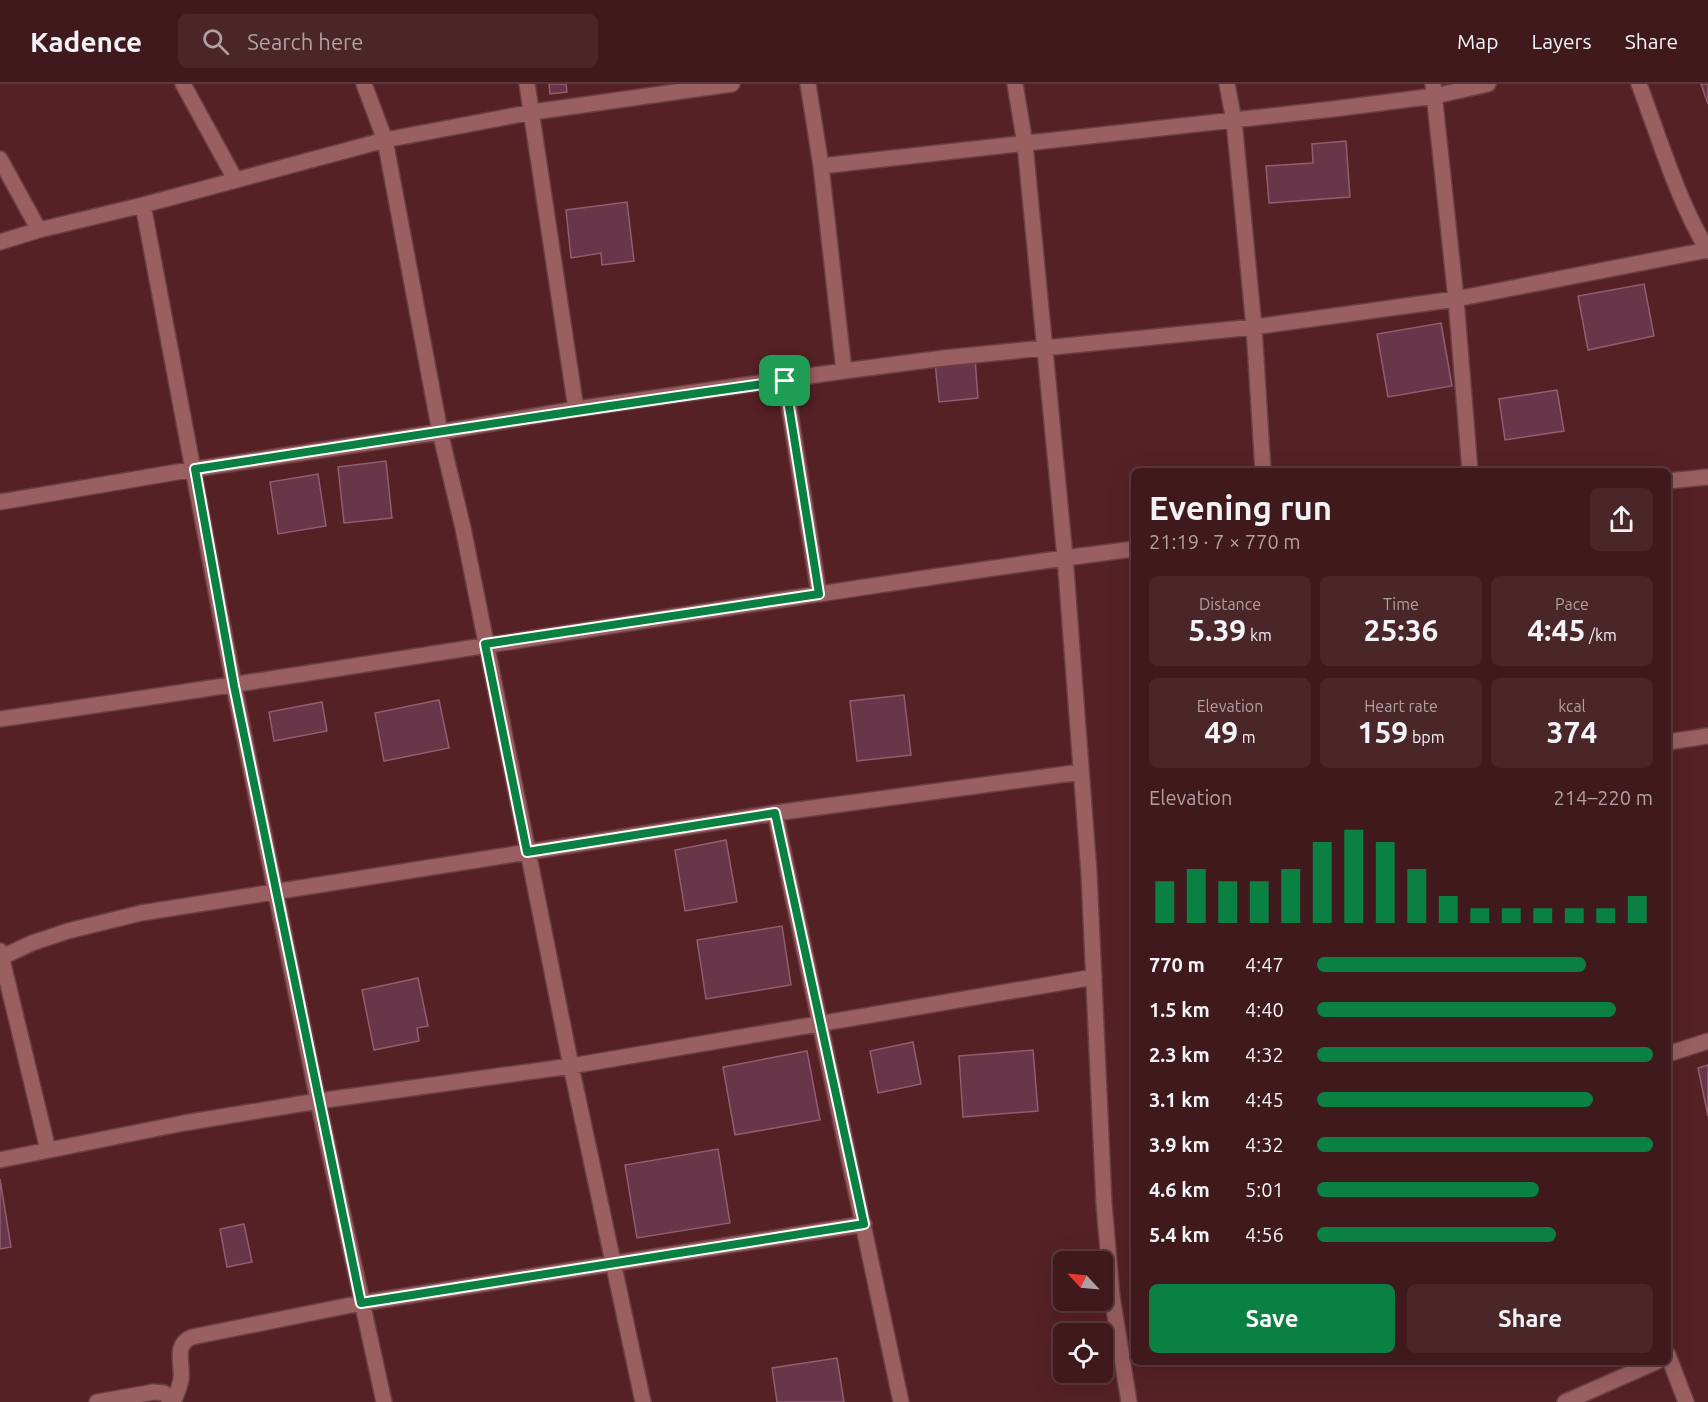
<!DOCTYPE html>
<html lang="en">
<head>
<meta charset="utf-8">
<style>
	:root { --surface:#40191c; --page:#4b2629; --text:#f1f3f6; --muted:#aea0a3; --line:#59383b; --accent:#0b8043 }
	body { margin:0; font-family:Ubuntu,sans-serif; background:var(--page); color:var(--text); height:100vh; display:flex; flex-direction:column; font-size:22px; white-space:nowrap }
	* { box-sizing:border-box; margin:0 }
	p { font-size:20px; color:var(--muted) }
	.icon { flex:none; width:33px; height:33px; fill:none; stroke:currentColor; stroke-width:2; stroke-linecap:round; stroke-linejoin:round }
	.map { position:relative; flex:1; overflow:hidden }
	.sheet { position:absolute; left:1131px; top:384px; width:540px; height:897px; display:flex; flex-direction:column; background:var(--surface); border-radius:9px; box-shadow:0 6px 24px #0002,0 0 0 2px var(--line) }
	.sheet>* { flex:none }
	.needle { width:39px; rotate:296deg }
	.buttons { position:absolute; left:1053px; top:1167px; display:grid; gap:12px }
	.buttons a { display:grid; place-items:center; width:60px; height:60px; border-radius:9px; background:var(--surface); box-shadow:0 6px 24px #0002,0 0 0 2px var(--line); font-size:30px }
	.pin { position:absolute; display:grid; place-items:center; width:51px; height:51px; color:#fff; margin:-26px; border-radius:12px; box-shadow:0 3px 9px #0006 }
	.round { display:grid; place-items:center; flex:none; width:63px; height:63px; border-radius:9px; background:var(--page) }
	.summary { display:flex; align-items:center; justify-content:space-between; height:102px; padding:0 18px }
	h1 { font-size:33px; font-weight:600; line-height:45px }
	.stats { display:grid; grid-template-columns:repeat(3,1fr); gap:9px; height:102px; padding:6px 18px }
	.stats div { display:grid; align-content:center; border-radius:9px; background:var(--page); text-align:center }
	.stats b { font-size:30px; font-weight:600 }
	.stats small { font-size:16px; font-weight:400 }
	.stats p { font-size:16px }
	.chart { height:168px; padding:12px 18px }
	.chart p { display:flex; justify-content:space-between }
	.chart svg { width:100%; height:108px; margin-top:6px; stroke:var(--accent); stroke-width:6 }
	.primary-button { display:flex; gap:12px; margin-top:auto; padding:12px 18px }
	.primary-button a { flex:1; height:69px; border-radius:9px; background:var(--accent); color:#fff; font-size:24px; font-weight:600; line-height:69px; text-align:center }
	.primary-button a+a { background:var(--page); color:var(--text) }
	ul { padding:0 18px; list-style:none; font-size:20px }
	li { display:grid; grid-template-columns:96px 72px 1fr; align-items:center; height:45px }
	li i { height:15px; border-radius:8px; background:var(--accent) }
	header { display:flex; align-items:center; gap:36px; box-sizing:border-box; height:84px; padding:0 30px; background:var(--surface); border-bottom:2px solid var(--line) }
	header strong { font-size:28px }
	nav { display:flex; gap:33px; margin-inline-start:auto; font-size:21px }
	.search { width:420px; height:54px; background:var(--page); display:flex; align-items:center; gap:15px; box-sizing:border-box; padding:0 21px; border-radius:9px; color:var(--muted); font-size:22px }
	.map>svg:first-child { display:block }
</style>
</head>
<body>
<header>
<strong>Kadence</strong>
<div class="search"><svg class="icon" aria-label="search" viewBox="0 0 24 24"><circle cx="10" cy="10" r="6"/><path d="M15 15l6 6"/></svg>Search here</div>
<nav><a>Map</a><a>Layers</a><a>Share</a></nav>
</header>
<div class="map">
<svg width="1708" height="1318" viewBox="0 0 1708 1318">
	<rect width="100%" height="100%" fill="#552125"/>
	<path fill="#693649" stroke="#935c6f" stroke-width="1.5" d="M549,0H566L567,8L550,10Z
		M1701,0H1708V20Z
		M1346,57L1350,113L1269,119L1266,82L1313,79L1312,60Z
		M627,118L634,177L602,181L601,169L571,174L566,126Z
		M1644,200L1654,252L1588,266L1578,212Z
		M1441,239L1452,302L1388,313L1377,250Z
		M975,274L978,314L939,318L935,278Z
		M1557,306L1564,347L1505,356L1499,315Z
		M386,377L392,434L344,439L338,383Z
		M318,390L326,442L278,450L270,398Z
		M904,611L911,671L857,677L850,617Z
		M439,616L449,664L384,677L375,629Z
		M322,618L327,647L274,657L269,628Z
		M726,756L737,818L685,827L675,766Z
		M782,842L791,901L706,915L697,856Z
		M418,894L428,942L417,944L419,957L374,966L362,906Z
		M913,958L921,1000L878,1009L870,967Z
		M1033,966L1038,1027L963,1033L959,972Z
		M807,967L820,1036L735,1051L723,983Z
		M1708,981V1032L1698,984Z
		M718,1065L730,1139L637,1154L625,1081Z
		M0,1095L11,1163L0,1165Z
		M244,1140L252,1178L227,1183L220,1145Z
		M837,1274L844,1318H777L772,1284Z"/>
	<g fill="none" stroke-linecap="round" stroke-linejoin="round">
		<defs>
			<path id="minor" d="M183,0L235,95
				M364,0L385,56L440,348L463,444L571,982L643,1318
				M527,0L576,325
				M808,0L821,82L844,287
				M1015,0L1025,60L1065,473L1089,789L1104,1120L1112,1212L1129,1318
				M1227,0L1234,37L1254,243L1263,387
				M1433,0L1456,215L1470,387
				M1639,0C1660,56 1677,115 1708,167
				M0,75L39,146
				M821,82L1333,25L1435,12L1488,0
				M143,121L234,602L318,1017L384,1318
				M0,158L39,146L143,121L385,56L533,28L732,0
				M785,297L819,510
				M1668,397L1708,393
				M0,418L195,385L440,348L576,325L844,287L944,274L1254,243L1456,215L1707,166
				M0,635C264,598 528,554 792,514C906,497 1020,479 1134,465
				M1668,658L1708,652
				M775,729L901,1318
				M0,867L48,1066
				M0,874L32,859L68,847L141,829L775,729L1081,688
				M1668,970L1708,957
				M0,1076L184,1039L318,1017L571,982L1094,893
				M1668,1271L1686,1318
				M97,1318L154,1308L164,1309L173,1318C176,1311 180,1303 181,1295C183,1279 173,1261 192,1253L361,1219L864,1140
				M1565,1318L1656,1278"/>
		</defs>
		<use href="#minor" stroke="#6b3e43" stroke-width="18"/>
		<use href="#minor" stroke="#995f61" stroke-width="15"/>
	</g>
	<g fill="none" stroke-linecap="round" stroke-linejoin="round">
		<defs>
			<path id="route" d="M785,297L819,510L485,560L527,768L775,729L864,1140L361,1219L234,602L195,385C392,355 588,324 785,297Z"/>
		</defs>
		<use href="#route" stroke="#fff" stroke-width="12"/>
		<use href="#route" stroke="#0b8043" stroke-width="8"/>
	</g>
</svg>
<div class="buttons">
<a><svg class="needle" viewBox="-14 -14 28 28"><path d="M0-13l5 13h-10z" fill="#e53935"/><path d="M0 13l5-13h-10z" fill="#aea0a3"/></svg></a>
<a><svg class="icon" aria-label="locate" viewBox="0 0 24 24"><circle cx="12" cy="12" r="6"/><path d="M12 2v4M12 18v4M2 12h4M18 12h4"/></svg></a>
</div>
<div class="pin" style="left:785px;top:297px;background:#1e9e55"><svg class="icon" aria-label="arrive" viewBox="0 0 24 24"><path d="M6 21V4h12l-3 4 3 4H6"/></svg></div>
<section class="sheet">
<div class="summary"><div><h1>Evening run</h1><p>21:19 · 7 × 770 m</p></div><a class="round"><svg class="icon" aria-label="share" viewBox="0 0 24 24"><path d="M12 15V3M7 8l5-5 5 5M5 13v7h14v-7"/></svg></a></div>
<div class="stats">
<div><p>Distance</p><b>5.39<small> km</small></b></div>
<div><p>Time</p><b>25:36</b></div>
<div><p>Pace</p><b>4:45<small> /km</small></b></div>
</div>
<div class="stats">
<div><p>Elevation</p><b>49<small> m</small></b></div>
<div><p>Heart rate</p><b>159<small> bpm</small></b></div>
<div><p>kcal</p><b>374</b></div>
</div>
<div class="chart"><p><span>Elevation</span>214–220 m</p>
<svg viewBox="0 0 160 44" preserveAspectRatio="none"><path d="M5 44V27M15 44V22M25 44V27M35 44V27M45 44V22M55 44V11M65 44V6M75 44V11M85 44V22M95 44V33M105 44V38M115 44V38M125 44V38M135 44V38M145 44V38M155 44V33"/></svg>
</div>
<ul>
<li><b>770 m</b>4:47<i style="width:80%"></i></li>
<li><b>1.5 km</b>4:40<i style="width:89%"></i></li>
<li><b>2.3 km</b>4:32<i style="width:100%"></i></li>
<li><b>3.1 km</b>4:45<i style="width:82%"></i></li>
<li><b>3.9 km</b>4:32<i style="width:100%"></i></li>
<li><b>4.6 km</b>5:01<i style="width:66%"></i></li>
<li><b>5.4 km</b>4:56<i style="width:71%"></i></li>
</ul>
<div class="primary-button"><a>Save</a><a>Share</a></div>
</section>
</div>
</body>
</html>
